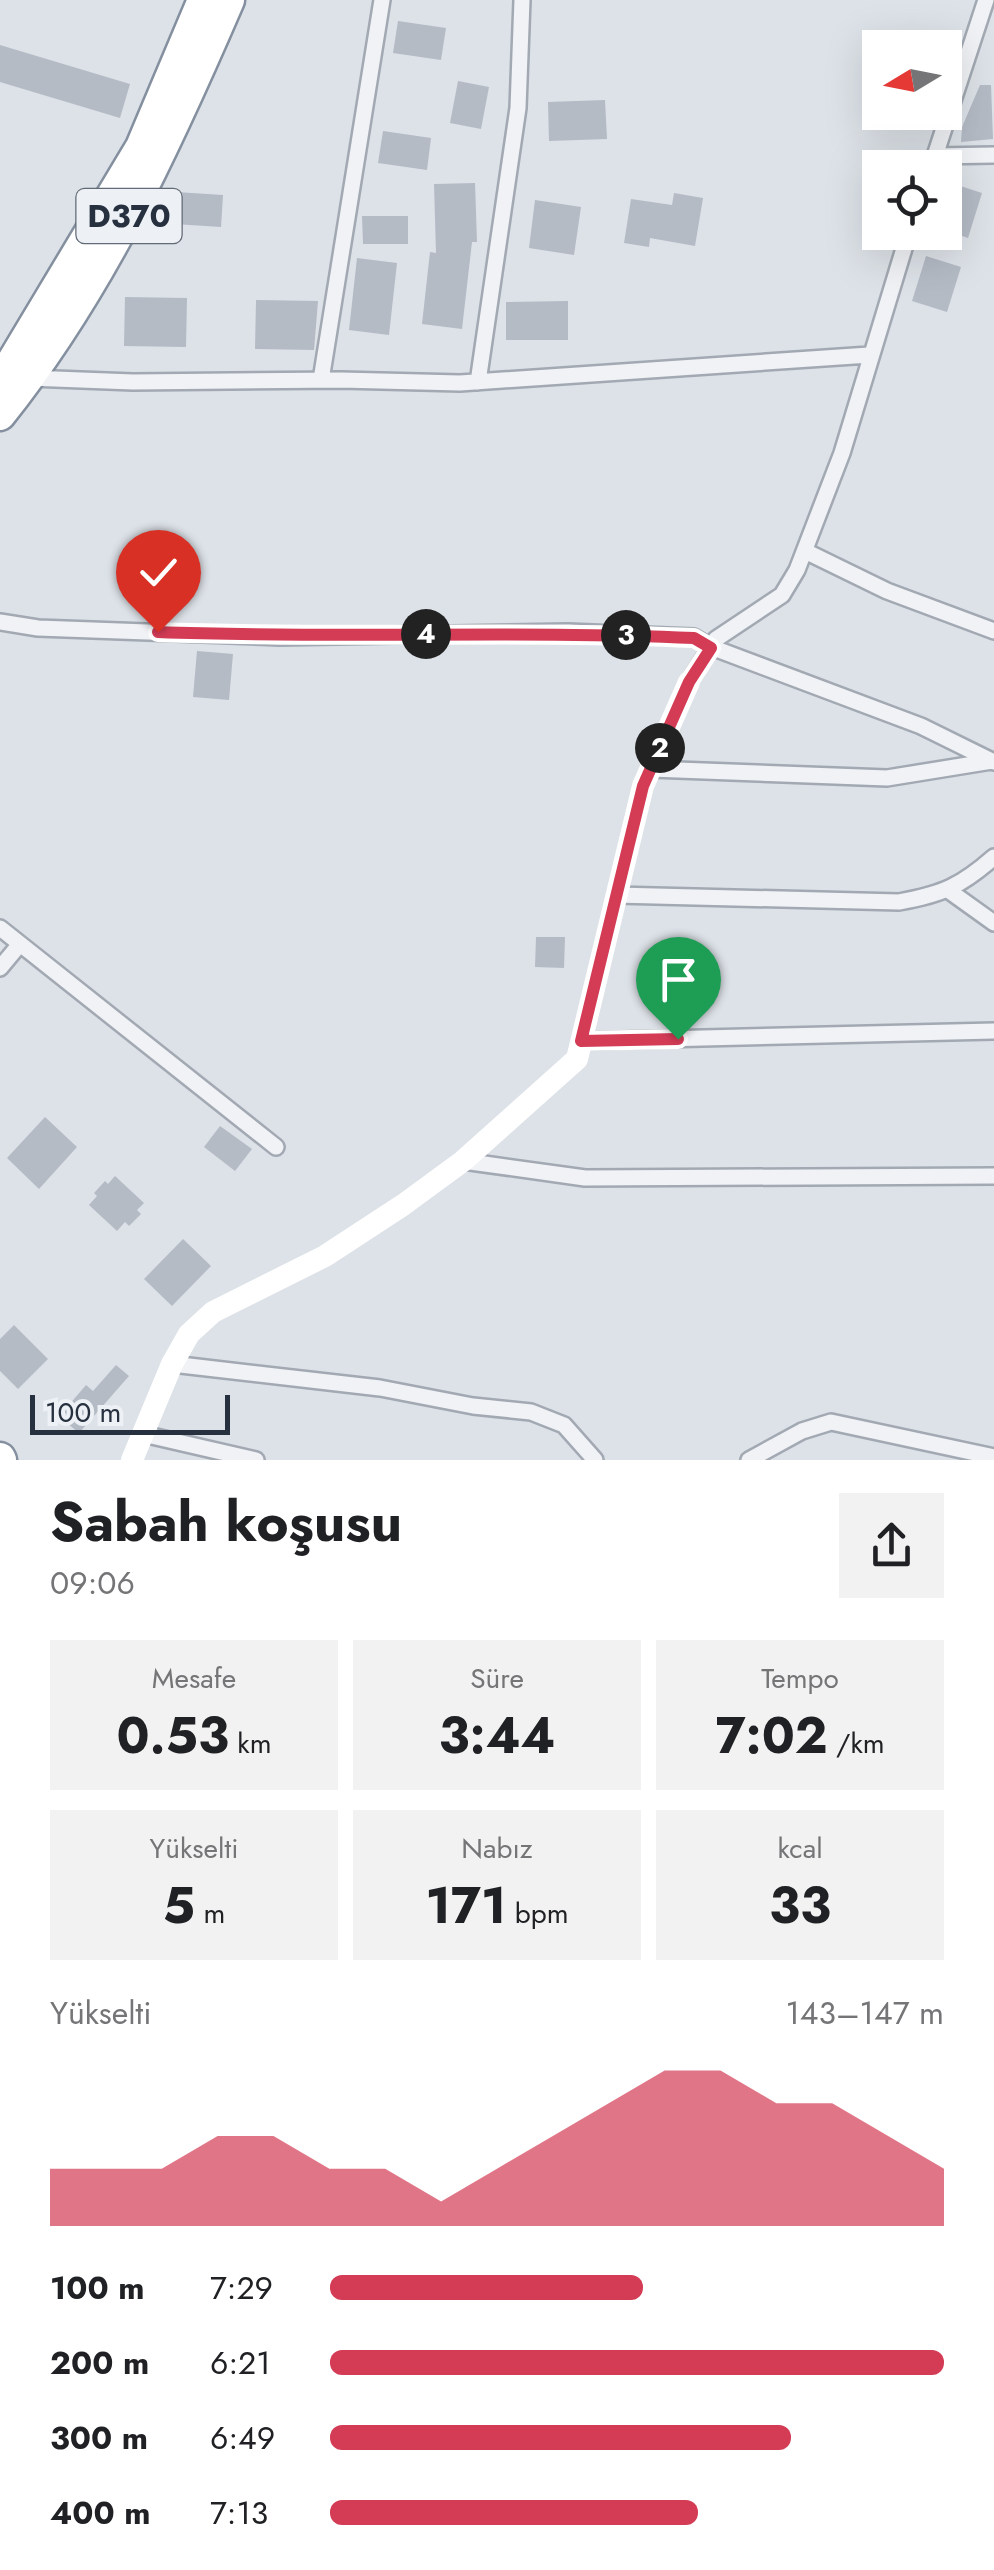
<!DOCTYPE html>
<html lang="tr">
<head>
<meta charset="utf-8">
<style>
	:root { --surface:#fff; --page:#f2f2f2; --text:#202124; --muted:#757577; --accent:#d43c56 }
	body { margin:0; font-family:Jost,sans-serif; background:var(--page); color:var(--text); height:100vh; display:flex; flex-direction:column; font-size:38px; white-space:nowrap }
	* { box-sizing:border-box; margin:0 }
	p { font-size:32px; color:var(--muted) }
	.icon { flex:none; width:55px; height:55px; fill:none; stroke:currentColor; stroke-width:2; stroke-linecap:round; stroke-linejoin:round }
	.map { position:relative; height:1460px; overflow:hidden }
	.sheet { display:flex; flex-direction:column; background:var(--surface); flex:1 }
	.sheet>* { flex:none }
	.needle { width:65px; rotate:260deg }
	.tools { position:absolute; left:862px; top:30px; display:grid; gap:20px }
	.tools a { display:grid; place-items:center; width:100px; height:100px; border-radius:0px; background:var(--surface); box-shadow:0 10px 40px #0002; font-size:50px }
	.scale { position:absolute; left:30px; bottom:25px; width:200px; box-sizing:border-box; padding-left:10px; border:5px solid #26303f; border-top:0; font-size:28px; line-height:35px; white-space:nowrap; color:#26303f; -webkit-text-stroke:8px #edf1f6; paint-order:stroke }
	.pin { position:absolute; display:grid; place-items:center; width:85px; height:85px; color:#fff; margin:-102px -42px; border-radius:50% 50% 50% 0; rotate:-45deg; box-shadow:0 0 10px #0007 }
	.pin .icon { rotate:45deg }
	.km { position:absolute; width:50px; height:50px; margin:-25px; border-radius:50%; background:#222; color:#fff; font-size:28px; line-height:50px; text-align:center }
	.round { display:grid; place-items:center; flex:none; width:105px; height:105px; border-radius:0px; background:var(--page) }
	.summary { display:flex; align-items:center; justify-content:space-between; height:170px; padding:0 50px }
	h1 { font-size:55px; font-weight:700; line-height:75px }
	.figures { display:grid; grid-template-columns:repeat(3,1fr); gap:15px; height:170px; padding:10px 50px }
	.figures div { display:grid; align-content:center; border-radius:0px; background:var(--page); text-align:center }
	.figures b { font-size:50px; font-weight:700 }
	.figures small { font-size:28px; font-weight:400 }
	.figures p { font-size:28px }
	.chart { height:280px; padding:20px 50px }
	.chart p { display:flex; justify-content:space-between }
	.chart svg { width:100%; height:180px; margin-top:10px; fill:var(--accent); opacity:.7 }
	ul { padding:0 50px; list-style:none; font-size:32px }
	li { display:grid; grid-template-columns:160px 120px 1fr; align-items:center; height:75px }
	li i { height:25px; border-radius:12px; background:var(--accent) }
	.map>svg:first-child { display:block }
</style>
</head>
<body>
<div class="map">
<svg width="994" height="1460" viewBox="0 0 994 1460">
	<rect width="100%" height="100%" fill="#dde2e8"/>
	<path fill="#b4bbc5" d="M398,21L446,28L441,60L393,53Z
		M0,45L130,84L120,118L0,82Z
		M458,81L489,87L481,129L450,123Z
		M980,85H991L993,139L961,142L962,127Z
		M605,100L607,139L549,141L548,102Z
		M383,131L431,138L427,170L378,163Z
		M948,182L982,193L968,238L945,230Z
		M475,183L477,242H472L462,329L422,324L430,252L436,253L434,184Z
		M176,192L223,195L221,227L174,224Z
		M674,193L703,198L695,246L650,238L649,247L624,243L631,199L672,205Z
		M535,200L581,207L574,255L529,248Z
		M362,216H408V244H363Z
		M926,256L961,267L947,312L912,301Z
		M357,258L397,263L389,335L349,330Z
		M125,297L187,298L186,347L124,346Z
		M256,300L318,301L314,350L255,349Z
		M568,301V340H506V302Z
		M197,651L233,654L229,700L193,697Z
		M536,937H565L564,968L535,967Z
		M45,1117L77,1147L39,1189L7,1158Z
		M220,1126L252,1149L235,1171L204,1147Z
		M115,1176L144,1203L137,1210L141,1214L129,1226L125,1222L117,1231L89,1205L97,1196L94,1193L105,1181L108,1184Z
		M183,1239L211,1266L172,1306L144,1279Z
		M14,1325L48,1359L18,1389L0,1371V1339Z
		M116,1365L129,1376L79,1433L62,1419L67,1414L63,1412L86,1385L93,1391Z"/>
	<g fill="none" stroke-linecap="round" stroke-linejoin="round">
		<defs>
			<path id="street" d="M934,156L994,155
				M931,168L986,0
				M29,378L133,382L341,380L460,383L869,355
				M321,380L382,0
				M478,382L518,108L522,0
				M805,551L887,591L994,631
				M0,622L38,628L280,637L568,632L694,637L711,647L921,726L994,762
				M689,682L716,639L782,595L797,570L842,453L909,232
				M651,769L887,778L992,761
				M948,890L994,923
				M616,895L899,902C943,894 961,886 994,857
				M0,928L276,1147
				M0,968L20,944
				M581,1041L994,1031
				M463,1161L585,1178L994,1176
				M172,1364L380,1388L473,1406L531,1412L564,1425L595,1460
				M143,1434L256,1460
				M749,1460L802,1431L831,1422L994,1457"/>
			<path id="highway" d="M0,382L141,147L203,0
				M0,415C100,290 166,146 229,0
				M0,1458L1,1460"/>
		</defs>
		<use href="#street" stroke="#a2a9b2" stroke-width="20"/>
		<use href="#highway" stroke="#848f9f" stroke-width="35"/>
		<use href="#street" stroke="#f0f2f6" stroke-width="15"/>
		<path stroke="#fff" stroke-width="22" d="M132,1460L172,1364L189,1334L213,1312L325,1256L403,1205L463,1161L577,1059L643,786L689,682"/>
		<use href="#highway" stroke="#fff" stroke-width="30"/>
	</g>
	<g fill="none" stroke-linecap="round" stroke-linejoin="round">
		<defs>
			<path id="route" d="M158,632C337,639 515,630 694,638L711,648L689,682L643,786L581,1041L678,1039"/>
		</defs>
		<use href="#route" stroke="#fff" stroke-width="20"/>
		<use href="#route" stroke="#d43c56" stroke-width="12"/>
	</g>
	<g text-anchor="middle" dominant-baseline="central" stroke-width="8" stroke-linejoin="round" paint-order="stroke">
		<rect fill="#edf1f6" stroke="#626a76" stroke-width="2.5" x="76.5" y="189" width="105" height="54" rx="8"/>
		<g font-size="32" font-weight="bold" fill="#26303f">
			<text x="129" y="216">D370</text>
		</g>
	</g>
</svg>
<div class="tools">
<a><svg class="needle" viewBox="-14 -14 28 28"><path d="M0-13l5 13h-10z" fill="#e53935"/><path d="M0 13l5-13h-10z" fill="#757577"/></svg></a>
<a><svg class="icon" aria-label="locate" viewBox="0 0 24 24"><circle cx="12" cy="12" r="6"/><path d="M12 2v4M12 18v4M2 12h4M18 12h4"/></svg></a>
</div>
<div class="scale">100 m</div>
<div class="pin" style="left:678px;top:1039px;background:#1e9e55"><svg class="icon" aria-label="arrive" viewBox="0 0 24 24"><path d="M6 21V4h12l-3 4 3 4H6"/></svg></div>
<div class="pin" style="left:158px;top:632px;background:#d93025"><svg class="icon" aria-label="check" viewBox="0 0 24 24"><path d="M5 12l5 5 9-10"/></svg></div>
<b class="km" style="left:660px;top:748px">2</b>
<b class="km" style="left:626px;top:635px">3</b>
<b class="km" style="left:426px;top:634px">4</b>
</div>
<section class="sheet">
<div class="summary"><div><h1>Sabah koşusu</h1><p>09:06</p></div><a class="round"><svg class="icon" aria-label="share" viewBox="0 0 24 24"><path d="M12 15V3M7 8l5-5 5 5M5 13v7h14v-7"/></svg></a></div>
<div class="figures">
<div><p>Mesafe</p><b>0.53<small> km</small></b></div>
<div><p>Süre</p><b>3:44</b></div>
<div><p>Tempo</p><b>7:02<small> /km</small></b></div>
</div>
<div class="figures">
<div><p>Yükselti</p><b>5<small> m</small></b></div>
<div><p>Nabız</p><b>171<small> bpm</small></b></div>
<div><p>kcal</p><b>33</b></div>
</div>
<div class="chart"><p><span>Yükselti</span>143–147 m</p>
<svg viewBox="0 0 160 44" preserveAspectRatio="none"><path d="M0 44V30L10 30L20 30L30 22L40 22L50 30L60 30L70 38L80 30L90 22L100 14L110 6L120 6L130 14L140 14L150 22L160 30V44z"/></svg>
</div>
<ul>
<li><b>100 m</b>7:29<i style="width:51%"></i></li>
<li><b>200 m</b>6:21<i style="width:100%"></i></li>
<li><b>300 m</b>6:49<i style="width:75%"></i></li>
<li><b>400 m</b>7:13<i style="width:60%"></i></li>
</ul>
</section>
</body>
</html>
